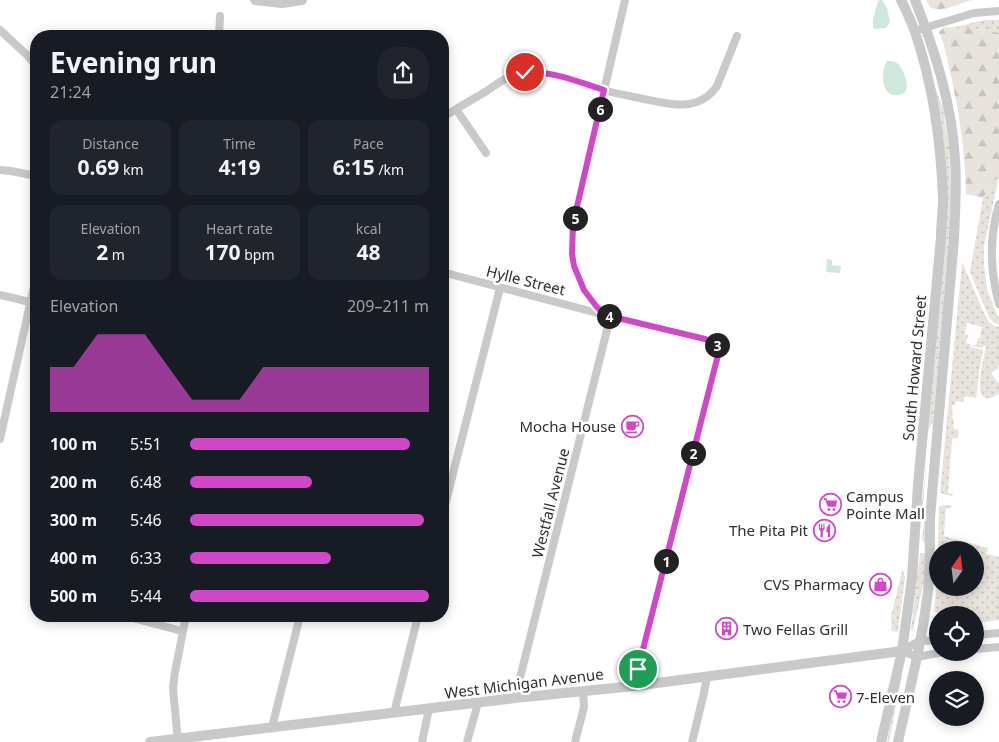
<!DOCTYPE html>
<html lang="en">
<head>
<meta charset="utf-8">
<style>
	:root { --surface:#171b24; --page:#20242c; --text:#f1f3f6; --muted:#9ea1a6; --accent:#d048c7 }
	body { margin:0; font-family:"Noto Sans",sans-serif; background:var(--page); color:var(--text); height:100vh; display:flex; flex-direction:column; font-size:19px; white-space:nowrap }
	* { box-sizing:border-box; margin:0 }
	p { font-size:16px; color:var(--muted) }
	.icon { flex:none; width:28px; height:28px; fill:none; stroke:currentColor; stroke-width:2; stroke-linecap:round; stroke-linejoin:round }
	.map { position:relative; flex:1; overflow:hidden }
	.panel { position:absolute; left:30px; top:30px; width:419px; height:592px; display:flex; flex-direction:column; background:var(--surface); border-radius:20px; box-shadow:0 2px 12px #0003 }
	.panel>* { flex:none }
	.needle { width:32px; rotate:14deg }
	.fabs { position:absolute; left:929px; top:541px; display:grid; gap:10px }
	.fabs a { display:grid; place-items:center; width:55px; height:55px; border-radius:50%; background:var(--surface); box-shadow:0 2px 12px #0003; font-size:25px }
	.pin { position:absolute; display:grid; place-items:center; width:42px; height:42px; color:#fff; margin:-21px; border:2px solid #fff; border-radius:50%; box-shadow:0 1px 5px #0007 }
	.km { position:absolute; width:25px; height:25px; margin:-12px; border-radius:50%; background:#222; color:#fff; font-size:14px; line-height:25px; text-align:center }
	.round { display:grid; place-items:center; flex:none; width:52px; height:52px; border-radius:20px; background:var(--page) }
	.head { display:flex; align-items:center; justify-content:space-between; height:85px; padding:0 20px }
	h1 { font-size:28px; font-weight:700; line-height:38px }
	.stats { display:grid; grid-template-columns:repeat(3,1fr); gap:8px; height:85px; padding:5px 20px }
	.stats div { display:grid; align-content:center; border-radius:12px; background:var(--page); text-align:center }
	.stats b { font-size:21px; font-weight:700 }
	.stats small { font-size:14px; font-weight:400 }
	.stats p { font-size:14px }
	.chart { height:140px; padding:10px 20px }
	.chart p { display:flex; justify-content:space-between }
	.chart svg { width:100%; height:90px; margin-top:5px; fill:var(--accent); opacity:.7 }
	ul { padding:0 20px; list-style:none; font-size:16px }
	li { display:grid; grid-template-columns:80px 60px 1fr; align-items:center; height:38px }
	li i { height:12px; border-radius:6px; background:var(--accent) }
	.map>svg:first-child { display:block }
</style>
</head>
<body>
<div class="map">
<svg width="999" height="742" viewBox="0 0 999 742">
	<defs>
		<pattern id="grass-dots" width="8" height="8" patternUnits="userSpaceOnUse" patternTransform="scale(1.25)"><rect width="8" height="8" fill="#e8e3dc"/><path d="M2 2h.1M6 6h.1" fill="none" stroke="#c7c3bd" stroke-width="1.8" stroke-linecap="round"/></pattern>
		<pattern id="forest-firs" width="22" height="20" patternUnits="userSpaceOnUse" patternTransform="scale(1.25)"><rect width="22" height="20" fill="#e8e3dc"/><path d="M5 1l3.5 6h-7zM16 11l3.5 6h-7z" fill="#c7c3bd"/></pattern>
	</defs>
	<rect width="100%" height="100%" fill="#fff"/>
	<path fill="url(#grass-dots)" d="M984,20H999V33L987,30L951,28Z
		M932,72L935,87L943,108L949,147L951,192V222L934,412L933,422L929,429L928,428L945,154L941,121Z
		M999,176L984,246V265L987,289L999,320V325L993,322L989,317L970,272L983,198L990,186Z
		M962,264H963L983,311L989,322L994,326L999,327V365L997,367L998,368L991,373L999,384V392L998,393L999,394C968,414 984,359 986,346H983V348L972,346V345H976L978,338H980L982,327L967,323L965,334L968,335L966,343L971,344L970,347L983,350L979,373L976,398L965,396L963,402L956,401L955,406L952,405L953,421L954,419L953,428L958,430L959,434L957,438L952,439L948,493L953,494L952,496L940,493Z
		M927,456L923,506L926,522V544H925L922,540L924,522L922,504Z
		M943,505H950L952,506L951,508H946L944,536L988,548L986,554L999,557V620L975,623V615H957L949,607L941,606L939,607V613L934,612L937,581L938,588H975V550H938L939,507Z
		M920,553H922L925,554L924,581L913,630H911Z
		M902,571H903L905,577L898,632L892,631L891,629L892,624L891,617Z
		M899,676H902L889,742H887Z"/>
	<path fill="url(#forest-firs)" d="M926,0H973C962,2 952,8 942,9C938,10 934,9 930,7Z
		M944,27L987,30L999,33V176L990,186L983,198L966,194C965,154 960,116 951,76C948,62 945,46 939,32Z"/>
	<path fill="#e8e3dc" d="M941,605L949,607L951,610L957,615H941L939,613V607Z"/>
	<path fill="#cee8dc" d="M880,0H882L887,8L890,22L886,28L876,29L873,28V19L878,1Z
		M887,61C891,61 895,61 898,64C903,68 911,88 904,93C904,94 898,95 897,95C880,97 881,70 887,61Z
		M827,259L832,260V265L841,266L840,273L826,272Z"/>
	<g fill="none" stroke-linecap="round" stroke-linejoin="round">
		<path stroke="#c9c9c9" stroke-width="8" d="M921,29L974,13L999,11
			M0,30L27,55L36,66
			M219,36L220,16
			M456,109L486,153
			M442,118C456,109 471,100 485,92C497,84 511,73 526,72C552,70 578,83 603,90C617,94 631,96 644,99C671,105 699,112 717,86L737,36
			M0,170L11,171L36,176
			M999,204C989,237 990,271 999,304
			M442,272L605,315L705,339C715,343 718,343 718,355L634,686
			M0,295L30,302
			M0,439L36,277
			M442,517L500,288
			M125,616L182,631
			M975,635L999,633
			M975,649L999,647
			M902,651L917,657L944,652
			M902,651L919,641L938,640
			M515,698L608,326C606,312 598,311 591,300C573,274 571,255 573,225L625,0
			M394,713L418,616
			M272,727L300,616
			M178,742L173,688L175,672L186,616
			M422,742L429,709
			M467,742L478,703
			M575,742L584,707L583,691
			M692,742L704,693L707,676"/>
		<path stroke="#c9c9c9" stroke-width="10" d="M255,0L282,3L302,0
			M150,742L515,698L634,686L902,651
			M881,742L902,651L912,578L918,485L941,237C941,224 943,211 943,198C941,142 933,85 915,32C911,21 906,10 901,0
			M898,742C909,692 922,642 928,591C930,567 930,542 930,518L954,239C955,212 957,185 955,159C952,104 935,51 915,0"/>
	</g>
	<g fill="none" stroke-linecap="round" stroke-linejoin="round">
		<defs>
			<path id="route" d="M525,72C553,71 579,82 604,90L573,224L572,254L574,266L584,290L596,306L605,315L705,339L715,343L717,345L718,355L638,669"/>
		</defs>
		<use href="#route" stroke="#fff" stroke-width="10"/>
		<use href="#route" stroke="#d048c7" stroke-width="6"/>
	</g>
	<defs>
		<symbol id="cafe-ring" viewBox="-11 -11 22 22"><circle r="9.5" fill="#fff" stroke="#d048c7" stroke-width="1.5"/><path d="M-5.5-4.5H6V0H3Q3 3.5 0 3.5H-2.5Q-5.5 3.5-5.5 0ZM3-3.2v2h1.7v-2ZM-6 4.5H4V6H-6Z" fill="#d048c7"/></symbol>
		<symbol id="supermarket-ring" viewBox="-11 -11 22 22"><circle r="9.5" fill="#fff" stroke="#d048c7" stroke-width="1.5"/><path d="M-6-5.5h2.5l.6 2H6L4.5 2H-2.5L-4.4-4H-6ZM-1.5 3.2a1.3 1.3 0 1 0 .1 0ZM3 3.2a1.3 1.3 0 1 0 .1 0Z" fill="#d048c7"/></symbol>
		<symbol id="restaurant-ring" viewBox="-11 -11 22 22"><circle r="9.5" fill="#fff" stroke="#d048c7" stroke-width="1.5"/><path d="M-5-6h1v4h1v-4h1v4h1v-4h1v5L-1.5 .5V6h-2V.5L-5-1ZM5-6V6H3V1.5H1.5Q1.5-4 5-6Z" fill="#d048c7"/></symbol>
		<symbol id="shop-ring" viewBox="-11 -11 22 22"><circle r="9.5" fill="#fff" stroke="#d048c7" stroke-width="1.5"/><path d="M-5-2.5h2.3a2.7 3.5 0 0 1 5.4 0H5L5.5 6h-11ZM-1.5-2.5h3a1.5 2.3 0 0 0-3 0Z" fill="#d048c7"/></symbol>
		<symbol id="building-ring" viewBox="-11 -11 22 22"><circle r="9.5" fill="#fff" stroke="#d048c7" stroke-width="1.5"/><path d="M-4-6H4V6H1V3H-1V6H-4ZM-2.5-4.3h1.7v1.8h-1.7ZM.8-4.3h1.7v1.8H.8ZM-2.5-1h1.7V.8h-1.7ZM.8-1h1.7V.8H.8Z" fill="#d048c7"/></symbol>
	</defs>
	<g fill-rule="evenodd">
		<use href="#cafe-ring" x="620" y="414" width="25" height="25"/>
		<use href="#supermarket-ring" x="818" y="492" width="25" height="25"/>
		<use href="#restaurant-ring" x="812" y="518" width="25" height="25"/>
		<use href="#shop-ring" x="868" y="572" width="25" height="25"/>
		<use href="#building-ring" x="714" y="616" width="25" height="25"/>
		<use href="#supermarket-ring" x="828" y="684" width="25" height="25"/>
	</g>
	<g text-anchor="middle" dominant-baseline="central" stroke-width="5" stroke-linejoin="round" paint-order="stroke">
		<g font-size="15" fill="#2f2f2f" stroke="#fff">
			<text transform="translate(526 280) rotate(14)">Hylle Street</text>
			<text transform="translate(914 368) rotate(-85)">South Howard Street</text>
			<text transform="translate(550 503) rotate(-76)">Westfall Avenue</text>
			<text transform="translate(524 683) rotate(-7)">West Michigan Avenue</text>
		</g>
		<g font-size="15" fill="#2f2f2f" stroke="#fff" text-anchor="end">
			<text x="616" y="426">Mocha House</text>
			<text x="846" y="496" text-anchor="start">Campus<tspan x="846" dy="17">Pointe Mall</tspan></text>
			<text x="808" y="530">The Pita Pit</text>
			<text x="864" y="584">CVS Pharmacy</text>
			<text x="743" y="629" text-anchor="start">Two Fellas Grill</text>
			<text x="856" y="697" text-anchor="start">7-Eleven</text>
		</g>
	</g>
</svg>
<div class="fabs">
<a><svg class="needle" viewBox="-14 -14 28 28"><path d="M0-13l5 13h-10z" fill="#e53935"/><path d="M0 13l5-13h-10z" fill="#9ea1a6"/></svg></a>
<a><svg class="icon" aria-label="locate" viewBox="0 0 24 24"><circle cx="12" cy="12" r="6"/><path d="M12 2v4M12 18v4M2 12h4M18 12h4"/></svg></a>
<a><svg class="icon" aria-label="layers" viewBox="0 0 24 24"><path d="M12 4l9 5-9 5-9-5zM3 14l9 5 9-5"/></svg></a>
</div>
<div class="pin" style="left:638px;top:669px;background:#1e9e55"><svg class="icon" aria-label="arrive" viewBox="0 0 24 24"><path d="M6 21V4h12l-3 4 3 4H6"/></svg></div>
<div class="pin" style="left:525px;top:72px;background:#d93025"><svg class="icon" aria-label="check" viewBox="0 0 24 24"><path d="M5 12l5 5 9-10"/></svg></div>
<b class="km" style="left:666px;top:561px">1</b>
<b class="km" style="left:693px;top:453px">2</b>
<b class="km" style="left:717px;top:345px">3</b>
<b class="km" style="left:609px;top:316px">4</b>
<b class="km" style="left:575px;top:218px">5</b>
<b class="km" style="left:600px;top:109px">6</b>
<section class="panel">
<div class="head"><div><h1>Evening run</h1><p>21:24</p></div><a class="round"><svg class="icon" aria-label="share" viewBox="0 0 24 24"><path d="M12 15V3M7 8l5-5 5 5M5 13v7h14v-7"/></svg></a></div>
<div class="stats">
<div><p>Distance</p><b>0.69<small> km</small></b></div>
<div><p>Time</p><b>4:19</b></div>
<div><p>Pace</p><b>6:15<small> /km</small></b></div>
</div>
<div class="stats">
<div><p>Elevation</p><b>2<small> m</small></b></div>
<div><p>Heart rate</p><b>170<small> bpm</small></b></div>
<div><p>kcal</p><b>48</b></div>
</div>
<div class="chart"><p><span>Elevation</span>209–211 m</p>
<svg viewBox="0 0 160 44" preserveAspectRatio="none"><path d="M0 44V22L10 22L20 6L30 6L40 6L50 22L60 38L70 38L80 38L90 22L100 22L110 22L120 22L130 22L140 22L150 22L160 22V44z"/></svg>
</div>
<ul>
<li><b>100 m</b>5:51<i style="width:92%"></i></li>
<li><b>200 m</b>6:48<i style="width:51%"></i></li>
<li><b>300 m</b>5:46<i style="width:98%"></i></li>
<li><b>400 m</b>6:33<i style="width:59%"></i></li>
<li><b>500 m</b>5:44<i style="width:100%"></i></li>
</ul>
</section>
</div>
</body>
</html>
